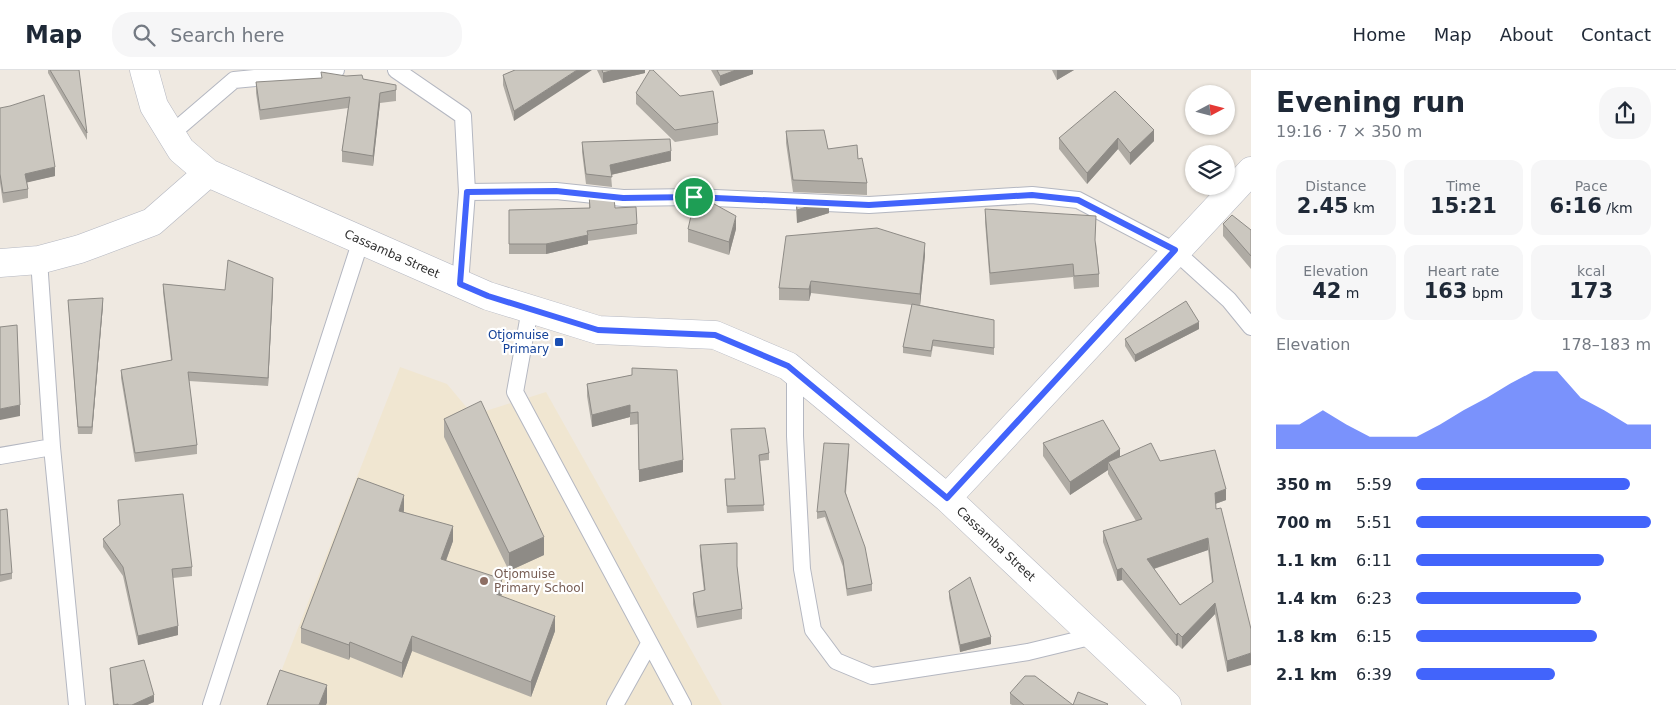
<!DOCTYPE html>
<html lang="en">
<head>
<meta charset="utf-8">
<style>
	:root { --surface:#fff; --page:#f6f6f7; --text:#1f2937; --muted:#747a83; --line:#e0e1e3; --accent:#4264fb }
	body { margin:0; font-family:"DejaVu Sans",sans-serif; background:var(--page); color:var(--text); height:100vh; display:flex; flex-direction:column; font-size:19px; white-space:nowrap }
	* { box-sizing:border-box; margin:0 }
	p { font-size:16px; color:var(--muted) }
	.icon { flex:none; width:28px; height:28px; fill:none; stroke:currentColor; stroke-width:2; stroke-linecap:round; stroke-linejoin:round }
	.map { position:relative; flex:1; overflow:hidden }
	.details { display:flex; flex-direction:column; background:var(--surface); width:425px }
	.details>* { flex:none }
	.needle { width:32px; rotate:83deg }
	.buttons { position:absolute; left:1185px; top:15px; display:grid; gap:10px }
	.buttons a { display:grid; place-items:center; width:50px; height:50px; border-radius:50%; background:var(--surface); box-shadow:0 1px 4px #0004; font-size:25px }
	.pin { position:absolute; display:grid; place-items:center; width:42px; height:42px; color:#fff; margin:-21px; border:2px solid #fff; border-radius:50%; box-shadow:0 1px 5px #0007 }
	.round { display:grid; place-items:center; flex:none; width:52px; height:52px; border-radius:20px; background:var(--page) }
	.overview { display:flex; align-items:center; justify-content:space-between; height:85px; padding:0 25px }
	h1 { font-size:28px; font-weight:800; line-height:38px }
	.metrics { display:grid; grid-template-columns:repeat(3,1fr); gap:8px; height:85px; padding:5px 25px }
	.metrics div { display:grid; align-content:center; border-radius:12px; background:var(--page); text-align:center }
	.metrics b { font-size:21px; font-weight:800 }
	.metrics small { font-size:14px; font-weight:400 }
	.metrics p { font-size:14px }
	.chart { height:140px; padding:10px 25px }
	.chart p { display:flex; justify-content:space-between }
	.chart svg { width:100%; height:90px; margin-top:5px; fill:var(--accent); opacity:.7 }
	ul { padding:0 25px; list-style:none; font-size:16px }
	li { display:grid; grid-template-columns:80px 60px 1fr; align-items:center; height:38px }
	li i { height:12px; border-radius:6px; background:var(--accent) }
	header { display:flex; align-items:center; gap:30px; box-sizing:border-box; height:70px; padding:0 25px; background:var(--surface); border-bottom:1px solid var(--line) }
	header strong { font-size:24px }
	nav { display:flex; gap:28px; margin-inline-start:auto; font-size:18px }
	.search { width:350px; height:45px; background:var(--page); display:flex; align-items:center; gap:12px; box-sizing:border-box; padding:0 18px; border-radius:20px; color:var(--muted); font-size:19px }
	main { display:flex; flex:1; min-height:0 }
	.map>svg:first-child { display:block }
</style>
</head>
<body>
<header>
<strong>Map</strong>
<div class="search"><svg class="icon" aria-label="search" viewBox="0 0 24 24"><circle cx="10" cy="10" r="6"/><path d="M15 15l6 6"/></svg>Search here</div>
<nav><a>Home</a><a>Map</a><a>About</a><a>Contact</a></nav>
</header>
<main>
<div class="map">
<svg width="1251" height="635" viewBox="0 0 1251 635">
	<rect width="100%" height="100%" fill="#efe9e1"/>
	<path fill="#f0e6d1" d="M400,297L447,314L473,345L546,322L722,635H268Z"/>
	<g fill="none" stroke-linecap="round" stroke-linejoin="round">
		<defs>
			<path id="lane" d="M396,0L463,46L467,122L460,214
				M171,64L234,10L336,0
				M467,122L556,121L623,128L694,127L869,135L1032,125L1078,130L1175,181L1229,230L1251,257
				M39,190L52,377L77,635
				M530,239L515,322L683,635
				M795,302V366L802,499L813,560L836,591L872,606L1028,582L1094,566
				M0,386L52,377
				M211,635L361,170
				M615,635L649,574"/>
			<path id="street" d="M144,0L154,36L181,80L208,103L488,226L598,260L715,265L788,296L947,428L1167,635
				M0,193L39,190L80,179L152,152L208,103
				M947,428L1251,101"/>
		</defs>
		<use href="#lane" stroke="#b4b7c1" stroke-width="18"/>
		<use href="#street" stroke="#b4b7c1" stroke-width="29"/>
		<use href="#lane" stroke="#fff" stroke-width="16"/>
		<use href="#street" stroke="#fff" stroke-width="28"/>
	</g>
	<path fill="#afaba4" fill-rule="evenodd" d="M48,0H79L87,63V70L48,3Z
		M515,0L514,51L503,15V5Z
		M597,0H645V3L603,13Z
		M711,0H753V4L720,16Z
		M1052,0H1074L1057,10Z
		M363,9L396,15V31L380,33L373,96L342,92V81L348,38L260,50L256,23V12Z
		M636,23L680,26L718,53V65L675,72L636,34Z
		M0,38L55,106L27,112L28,119V128L3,133L0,113Z
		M1154,60V71L1130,95L1118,79L1087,114L1059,79V68Z
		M786,61L828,79L858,89L867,113V125L793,122L786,73Z
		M582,72L671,91L611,105L612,117L586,114L582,82Z
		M589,125L615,138L637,154V164L588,171V174L546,184H509V140L589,138Z
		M796,129L829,143L797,153L796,142Z
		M985,139L1096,173L1099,204V217L1074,219L1073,207L990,215L985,152Z
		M1223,154L1251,160V199L1223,166Z
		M688,159H736L729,185L688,172Z
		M925,185L920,235L994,250V285L933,276L931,287L903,283V277L912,235L811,223L809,231L779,230V218Z
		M163,214L225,220L273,217L268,316L189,311L197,375V384L135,392L121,308V300L171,290L163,222Z
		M68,230L103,235L92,364H78Z
		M1199,259L1135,292L1125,276V269Z
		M632,305L683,402L639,412L638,354L630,355V347L592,357L587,326V314Z
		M444,349L544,485L509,501L444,367Z
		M731,359L769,383V390L760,391L764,441L727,443L725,409H735Z
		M1043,373L1120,387L1160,391L1226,430L1215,434L1216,439L1251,559L1227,602L1215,544L1182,579L1178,575L1176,576L1122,510L1117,511L1103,472V461L1136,451L1108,404V400L1070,425L1043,386ZM1208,480L1212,513L1180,535L1154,499Z
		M849,381L846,423L872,514V521L847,526L843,497L825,447L817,449V442Z
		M118,430L192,497V506L173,508L178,565L138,575L123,506L103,477V469L120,455Z
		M0,440L12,503V509L0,512Z
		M404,440V442L453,471L446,491L502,524L501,526L555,561L531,627L412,581L402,608L350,587L349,590L301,573V558Z
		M700,475L737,497L742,539V549L697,558L693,534V523L704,521L700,486Z
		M949,521L991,574L960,582L949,528Z
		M110,598L154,632L147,635H113L110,605Z
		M1010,623L1073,635H1108H1012L1010,634Z"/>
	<path fill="#8e8b86" d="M577,0H592L514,51V41Z
		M614,0H645V3L603,13V3Z
		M736,0H753V4L720,16V6Z
		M1057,0H1074L1057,10Z
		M380,23V33L373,96V86Z
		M1154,60V71L1130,95V83Z
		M1118,68V79L1087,114V103Z
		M671,81V91L610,105V95Z
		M55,97V106L25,113V104Z
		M829,130V143L797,153V140Z
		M736,146V159L729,185V172Z
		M588,165V174L546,184V174Z
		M925,173V185L920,236V224Z
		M273,208V217L268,316V308Z
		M811,211V223L809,231V219Z
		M103,228V235L92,364V357Z
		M1199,252V259L1135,292V285Z
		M20,335V346L0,350V339Z
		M630,335V347L592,357V345Z
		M1120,379V392H1108V400L1070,425V412Z
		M683,390V402L639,412V400Z
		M1226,419V430L1215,434V423Z
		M404,425V440L399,456V441Z
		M453,456V471L441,504V489Z
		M544,467V485L509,501V483Z
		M1208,468V480L1147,501V489Z
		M1122,498V510L1117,511V500Z
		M502,509V524L496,539V524Z
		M1215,533V544L1182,579V567Z
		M555,546V561L531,627V612Z
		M178,556V565L138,575V566Z
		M1178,563V575L1176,576V565Z
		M412,566V581L402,608V593Z
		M991,567V574L960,582V575Z
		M350,572V587L349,590V575Z
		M1251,583V595L1227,602V591Z
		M327,615V633L326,635H319Z
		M154,625V632L147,635H132Z"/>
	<path fill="#cbc7bf" stroke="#8e8b86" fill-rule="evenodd" d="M50,0H79L87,63Z
		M515,0H577L514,41L503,5Z
		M602,0H614L603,3Z
		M650,0H653L680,26L713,21L718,53L675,60L636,23Z
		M717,0H736L720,6Z
		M321,2L346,6L362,5L363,9L396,15V20L380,23L373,86L342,81L350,27L260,40L256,12L322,8Z
		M1115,21L1154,60L1130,83L1118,68L1087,103L1059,68Z
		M44,25L55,97L25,104L28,119L3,123L0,104V38L10,36Z
		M824,60L828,79L857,75L858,89L862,88L867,113L793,110L786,61Z
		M670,69L671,81L610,95L612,107L586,104L582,72Z
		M696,124L736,146L729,172L688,159Z
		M589,125L614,128L615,138L636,137L637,154L587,161L588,165L546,174H509V140L590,138Z
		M796,129L829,130L797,140Z
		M985,139L1096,146L1095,170L1099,204L1074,206L1073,194L990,203Z
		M1232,145L1251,160V186L1223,154Z
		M877,158L925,173L920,224L811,211L809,219L779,218L786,166Z
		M228,190L273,208L268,308L188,302L197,375L135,383L121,300L172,290L163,214L225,220Z
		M103,228L92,357H78L68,230Z
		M1186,231L1199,252L1135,285L1125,269Z
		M912,234L994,250V278L933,270L931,281L903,277Z
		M17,255L20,335L0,339V257Z
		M632,298L677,300L683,390L639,400L638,342L630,343V335L592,345L587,314L632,305Z
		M481,331L544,467L509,483L444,349Z
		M1103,350L1120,379L1070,412L1043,373Z
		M765,358L769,383L759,385L764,435L727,436L725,409H735L731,359Z
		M824,373L849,374L845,422L865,477L872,514L847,519L843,490L825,441L817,442Z
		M1151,373L1160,391L1215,380L1226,419L1215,423L1216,439L1221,438L1251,559V583L1227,591L1215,533L1182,567L1178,563L1176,565L1122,498L1117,500L1103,461L1142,449L1108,392ZM1208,468L1213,512L1180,535L1147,489Z
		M358,408L404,425L399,441L453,456L441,489L502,509L496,524L555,546L531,612L412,566L402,593L350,572L349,575L301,558Z
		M183,424L192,497L172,499L178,556L138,566L123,497L103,469L120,455L118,430Z
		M7,439L12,503L0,505V440Z
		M737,473V496L742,539L697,547L693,523L705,520L700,475Z
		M970,507L991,567L960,575L949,521Z
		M144,590L154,625L132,635H118V634L114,635L110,598Z
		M280,600L327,615L319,635H267Z
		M1025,606H1035L1073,635L1078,622L1108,634L1107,635H1024L1010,623Z"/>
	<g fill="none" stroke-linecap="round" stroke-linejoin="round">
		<defs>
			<path id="route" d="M556,121L623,128L694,127L869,135L1032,125L1078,130L1175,180L947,428L788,296L715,265L598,260L488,226L460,214L467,122Z"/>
		</defs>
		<use href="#route" stroke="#fff" stroke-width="10"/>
		<use href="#route" stroke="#4264fb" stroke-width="6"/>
	</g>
	<rect fill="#1a4fb4" stroke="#fff" stroke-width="2" x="554" y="267" width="10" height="10" rx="2.5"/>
	<circle fill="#8d6e63" stroke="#fff" stroke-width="2" cx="484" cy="511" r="5"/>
	<g text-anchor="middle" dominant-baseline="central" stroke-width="4.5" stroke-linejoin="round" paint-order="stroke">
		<g font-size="12" fill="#2e2e2e" stroke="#fff">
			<text transform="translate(392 184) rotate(24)">Cassamba Street</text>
			<text transform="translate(996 474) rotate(43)">Cassamba Street</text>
		</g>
		<g font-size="12" fill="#164399" stroke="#fff" text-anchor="end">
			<text x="549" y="265">Otjomuise<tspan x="549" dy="14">Primary</tspan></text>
		</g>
		<g font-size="12" fill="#785e54" stroke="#fff" text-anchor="start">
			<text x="494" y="504">Otjomuise<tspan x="494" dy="14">Primary School</tspan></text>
		</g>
	</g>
</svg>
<div class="buttons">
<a><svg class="needle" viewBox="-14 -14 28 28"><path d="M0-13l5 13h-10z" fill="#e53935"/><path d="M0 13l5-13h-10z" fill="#747a83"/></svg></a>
<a><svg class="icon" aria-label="layers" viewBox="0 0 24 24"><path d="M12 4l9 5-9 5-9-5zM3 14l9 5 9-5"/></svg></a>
</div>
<div class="pin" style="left:694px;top:127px;background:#1e9e55"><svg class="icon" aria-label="arrive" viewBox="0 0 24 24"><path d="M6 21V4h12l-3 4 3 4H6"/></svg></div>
</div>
<section class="details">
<div class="overview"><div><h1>Evening run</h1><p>19:16 · 7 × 350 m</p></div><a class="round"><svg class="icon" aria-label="share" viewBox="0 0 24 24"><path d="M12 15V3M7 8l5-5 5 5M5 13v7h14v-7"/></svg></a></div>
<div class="metrics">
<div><p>Distance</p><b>2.45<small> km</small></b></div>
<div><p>Time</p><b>15:21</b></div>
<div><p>Pace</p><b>6:16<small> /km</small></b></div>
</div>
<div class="metrics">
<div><p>Elevation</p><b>42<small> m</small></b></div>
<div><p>Heart rate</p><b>163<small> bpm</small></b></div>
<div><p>kcal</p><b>173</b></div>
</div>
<div class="chart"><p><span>Elevation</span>178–183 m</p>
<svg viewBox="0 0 160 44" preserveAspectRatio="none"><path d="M0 44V32L10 32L20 25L30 32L40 38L50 38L60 38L70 32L80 25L90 19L100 12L110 6L120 6L130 19L140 25L150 32L160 32V44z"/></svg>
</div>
<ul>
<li><b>350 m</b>5:59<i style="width:91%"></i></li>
<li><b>700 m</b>5:51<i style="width:100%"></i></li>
<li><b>1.1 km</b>6:11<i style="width:80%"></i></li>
<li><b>1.4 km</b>6:23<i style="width:70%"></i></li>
<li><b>1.8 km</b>6:15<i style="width:77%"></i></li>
<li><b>2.1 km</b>6:39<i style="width:59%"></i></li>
</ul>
</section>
</main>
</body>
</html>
